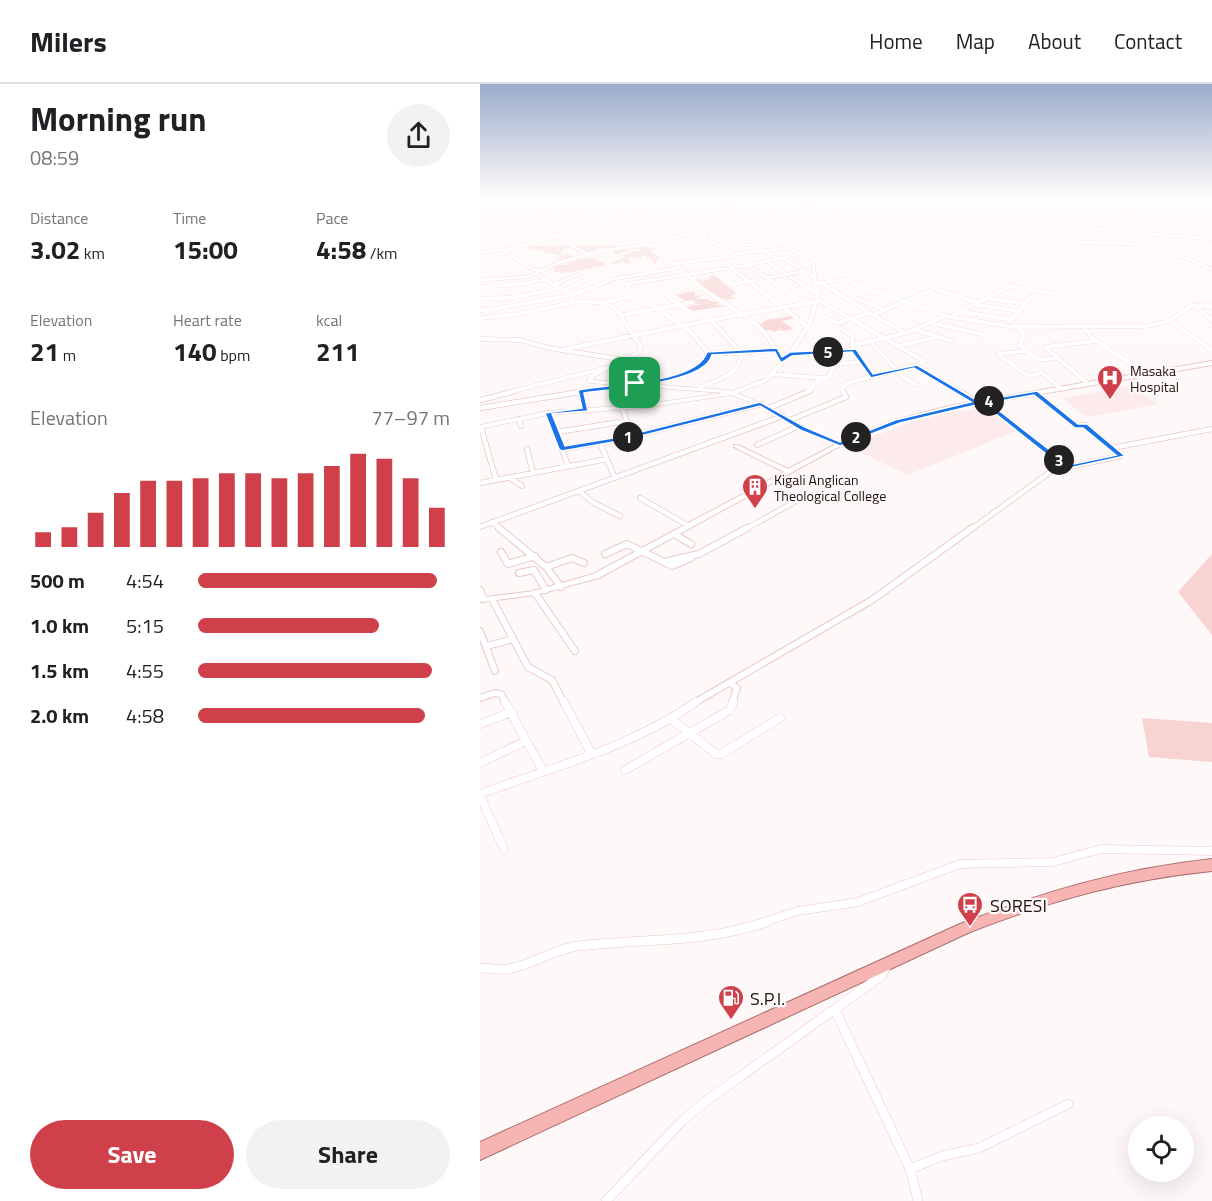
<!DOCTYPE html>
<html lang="en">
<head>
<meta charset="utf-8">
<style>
	:root { --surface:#fff; --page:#f2f2f2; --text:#202124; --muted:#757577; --line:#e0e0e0; --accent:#d0404b }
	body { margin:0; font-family:"Titillium Web",sans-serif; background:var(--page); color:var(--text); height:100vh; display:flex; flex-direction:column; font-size:22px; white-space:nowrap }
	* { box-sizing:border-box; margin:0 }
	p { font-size:20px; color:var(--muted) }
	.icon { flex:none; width:33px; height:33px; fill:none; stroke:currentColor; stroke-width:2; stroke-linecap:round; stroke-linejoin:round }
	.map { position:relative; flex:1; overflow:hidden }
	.panel { display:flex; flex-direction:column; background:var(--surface); width:480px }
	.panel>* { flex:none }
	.controls { position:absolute; left:648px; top:1032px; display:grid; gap:12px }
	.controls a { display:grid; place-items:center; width:66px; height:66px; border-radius:50%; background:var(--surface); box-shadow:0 6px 24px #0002; font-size:30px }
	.pin { position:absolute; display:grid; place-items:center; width:51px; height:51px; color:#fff; margin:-26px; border-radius:12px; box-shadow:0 3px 9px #0006 }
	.km { position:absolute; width:30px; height:30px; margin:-15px; border-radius:50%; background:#222; color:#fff; font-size:16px; line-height:30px; text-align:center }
	.round { display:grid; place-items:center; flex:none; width:63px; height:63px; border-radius:32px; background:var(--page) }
	.summary { display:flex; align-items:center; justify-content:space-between; height:102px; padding:0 30px }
	h1 { font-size:33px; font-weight:700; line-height:45px }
	.metrics { display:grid; grid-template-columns:repeat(3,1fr); gap:9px; height:102px; padding:6px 30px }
	.metrics div { display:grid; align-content:center }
	.metrics b { font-size:26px; font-weight:700 }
	.metrics small { font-size:16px; font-weight:400 }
	.metrics p { font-size:16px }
	.chart { height:168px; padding:12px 30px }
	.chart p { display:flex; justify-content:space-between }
	.chart svg { width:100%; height:108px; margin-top:6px; stroke:var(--accent); stroke-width:6 }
	.cta { display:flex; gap:12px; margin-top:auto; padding:12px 30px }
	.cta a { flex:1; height:69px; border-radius:36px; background:var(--accent); color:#fff; font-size:24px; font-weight:700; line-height:69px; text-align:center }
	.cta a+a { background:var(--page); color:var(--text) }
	ul { padding:0 30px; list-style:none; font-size:20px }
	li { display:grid; grid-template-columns:96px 72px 1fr; align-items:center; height:45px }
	li i { height:15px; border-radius:8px; background:var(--accent) }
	header { display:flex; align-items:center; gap:36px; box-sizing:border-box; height:84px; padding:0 30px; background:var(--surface); border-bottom:2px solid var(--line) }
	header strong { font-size:28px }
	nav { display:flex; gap:33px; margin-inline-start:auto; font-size:21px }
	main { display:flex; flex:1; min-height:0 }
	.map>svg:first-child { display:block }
</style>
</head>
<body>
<header>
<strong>Milers</strong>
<nav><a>Home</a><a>Map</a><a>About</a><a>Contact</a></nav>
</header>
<main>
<section class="panel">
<div class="summary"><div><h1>Morning run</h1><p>08:59</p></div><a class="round"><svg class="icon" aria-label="share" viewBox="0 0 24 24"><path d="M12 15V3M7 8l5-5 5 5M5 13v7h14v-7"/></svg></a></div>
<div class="metrics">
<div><p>Distance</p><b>3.02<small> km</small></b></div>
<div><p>Time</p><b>15:00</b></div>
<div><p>Pace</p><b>4:58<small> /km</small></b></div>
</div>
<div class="metrics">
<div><p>Elevation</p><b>21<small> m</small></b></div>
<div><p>Heart rate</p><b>140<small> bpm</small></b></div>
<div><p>kcal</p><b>211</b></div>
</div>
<div class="chart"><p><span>Elevation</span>77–97 m</p>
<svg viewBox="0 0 160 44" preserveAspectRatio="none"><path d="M5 44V38M15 44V36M25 44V30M35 44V22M45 44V17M55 44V17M65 44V16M75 44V14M85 44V14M95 44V16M105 44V14M115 44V11M125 44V6M135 44V8M145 44V16M155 44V28"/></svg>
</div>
<ul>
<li><b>500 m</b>4:54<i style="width:95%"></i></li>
<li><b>1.0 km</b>5:15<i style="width:72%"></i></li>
<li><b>1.5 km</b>4:55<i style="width:93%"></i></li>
<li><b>2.0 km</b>4:58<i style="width:90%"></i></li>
</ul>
<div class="cta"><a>Save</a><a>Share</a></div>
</section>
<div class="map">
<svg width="732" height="1117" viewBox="0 0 732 1117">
	<rect width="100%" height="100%" fill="#fff8f8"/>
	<path fill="#fcebea" d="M650,302L678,320L614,332L603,331L583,314Z
		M499,324L536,347L428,391L367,362L446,333Z"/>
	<path fill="#f7d3d1" d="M154,160L169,164L176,162L177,164L169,166L179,173L175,181L172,175L163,171L160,175L150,173L147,176L152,178L145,180L144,177L125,182L145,173L143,171L152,170L148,169L162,166L154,164L136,171L130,165L122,166V163L105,169L92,161L152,162Z
		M40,162H91L93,163L84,165L80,171L87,170L102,174L97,176L117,173L115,176L125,179L124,182C106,184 90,191 73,188L76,185L72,184L79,181H89L85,180L95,178L92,175L78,176L80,172Z
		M234,191L256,209L251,212L255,215C240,217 223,207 216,194L223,197L231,194L228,192Z
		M215,207V212L224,211L215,215H229V217L240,218L235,221L246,222L211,227L205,223L223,220L209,219L196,211Z
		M311,232L316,234L302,237L313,245L302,247L300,242V246L290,249L294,246H281L274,239L281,240L286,236Z
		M732,470V551L698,508Z
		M662,634L732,639V678L669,673Z"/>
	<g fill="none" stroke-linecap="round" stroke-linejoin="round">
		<defs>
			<path id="minor-far5" d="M297,114L289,139L291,149L316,168L335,176
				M525,114L549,125L574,144L600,158L658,160L709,175L732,186
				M572,114L602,119L631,130L732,144
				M656,114L719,123L727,121L731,114
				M148,119L177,114
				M0,120L25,114
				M554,125L601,144L732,155
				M40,137L43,144L59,146L192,134L214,135L222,141
				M118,139L177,124L174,120
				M289,139L223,141L191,147L241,162L268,181L321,170
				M0,144L116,124L156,114
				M75,152L107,170
				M117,154L153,142
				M230,158L233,141L231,136L239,130L241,121H258
				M175,161L204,151
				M0,169L26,165
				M255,170L310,164
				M303,174L325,187
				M298,175L272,161H260L252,150L258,121L362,120
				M286,177L322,200
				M193,180L254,172
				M250,184L273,200
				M61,187L52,185L24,167L88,148
				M57,190L74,200
				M287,194L325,187L334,194
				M0,196L47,193L81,178L126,166L172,160L218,200
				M40,200L67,195
				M76,200L98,190
				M97,200L111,194
				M120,200L134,195L198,184
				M146,200L268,181L296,200
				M252,200L277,196
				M336,200L364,195L376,200
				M336,200L332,170L348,163L353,131L369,114"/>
			<path id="minor-far4" d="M71,199L92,211L94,218C147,216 132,227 161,262L158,269L142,277
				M216,199C249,228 282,229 301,277
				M271,199L328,243
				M294,199L322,218
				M320,199L338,210
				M372,199L465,232L533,243L666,242L690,237L710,222H732
				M76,200L79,199
				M252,200L260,199
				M336,200L344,199
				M343,200L390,229
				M0,203L49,199
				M84,206L101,199
				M188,213L210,228
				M0,215L37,213L82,204
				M378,215L405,226
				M511,215L546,220
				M165,216L210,247L228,269H262
				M126,218L154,212L146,200L155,199
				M497,221L540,227
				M714,221L732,236
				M0,226H8L6,229
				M8,226L92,211L124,199
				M483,228L532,236
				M142,231L213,218
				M393,231L454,205L500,219
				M342,232L357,239L390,229L425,249
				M471,233L530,202L576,210
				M0,234L39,230L96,218
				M690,237L732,266
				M530,238L551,213
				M451,239L505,251
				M537,243L544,250L540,261L546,267L518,270L548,292L562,289L581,304
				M604,244L612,254L666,290
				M436,246L472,257
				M391,258L422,292L436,301
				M374,261L426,249L465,232
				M419,262L457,253
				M81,266L231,236
				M546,267L559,276L575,274
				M261,269L231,236L340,217L442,276L443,278L435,282L481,308
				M310,270L373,266
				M382,278L391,292
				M292,290L341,294
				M607,299L565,263L616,257
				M172,300L215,285L229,275V270
				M220,303C238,296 259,291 262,269L297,266
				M30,308L130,283
				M97,308L149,300
				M255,308L286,296L310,270L329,241L338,211L336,199
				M327,308L341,294H348L355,280L382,278L373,266L372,252L361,244
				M363,308L362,306L367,299L435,282"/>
			<path id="minor-far3" d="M479,307L519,330L588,383
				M100,308L106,325
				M254,309L259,307
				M555,309L597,342L605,341L632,364
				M0,316L36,307
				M0,324L106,307
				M289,324L330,307
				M68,329L82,365L145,354L281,320
				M39,335L41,342
				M310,336L366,313L363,307
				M1,343L16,396
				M77,348L147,337L142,324
				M120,359L135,394
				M277,361L319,342
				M47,365L53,389
				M82,365L88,382
				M29,393L42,402
				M0,399L127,375
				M100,408L114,419L140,432
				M160,414L209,442
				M12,438L21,446
				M0,443L303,332
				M264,446L318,416
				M490,446L573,386L641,372L632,364L732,345"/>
			<path id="minor-far2" d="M19,444L66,483
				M194,450L211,460
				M21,468L28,480L55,472
				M125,470L147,460L192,482L211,474
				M184,478L219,470L267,444
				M39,489L54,486L66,506
				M81,503L66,483L92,474L104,479
				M0,506L4,515
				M55,509L95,567
				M12,515L48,583L72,596L84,619
				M0,547L15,587
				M7,562L33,555
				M250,599L257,604L252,619
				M0,614L15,609L21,610L26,619
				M214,619L392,516L492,444"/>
			<path id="minor-far1" d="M25,618L63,687
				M84,618L111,669
				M191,635L236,670H241L300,634
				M0,640L32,628
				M0,679L46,657
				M145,686L250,626L253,618
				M0,710C73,683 152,663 216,618
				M0,712L24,765
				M282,839L318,827L378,818L480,780L573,778L621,765L732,767"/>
			<path id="minor" d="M0,884C9,884 19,886 28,885C50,882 74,865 98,862C165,854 220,860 286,838
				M355,926L430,1085L438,1117
				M430,1085L462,1072L499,1064L588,1020
				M126,1117L202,1037L226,1017L401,892L406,883"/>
			<path id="tertiary" d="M732,277V281L473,325L419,338L362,361L119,494L55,511L0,518V514L54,507L113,490L304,388L254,363V361H258L308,385L358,359L415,336L473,321Z"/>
			<path id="secondary" d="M0,253L40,254L69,262L139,273L144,276V278L114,293L113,296L249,306L291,323L324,344L363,360L360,362L358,361L320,346L287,325L251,311L165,324L68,331L0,345V341L68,327L165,320L243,309L109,299L106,297L110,291L138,277L69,266L40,258L0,257Z"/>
			<path id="trunk" d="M732,775V787C644,796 573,816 490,848L0,1076V1058L480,840C566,807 640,785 732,775Z"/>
		</defs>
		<use href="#minor-far5" stroke="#eac9c8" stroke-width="4"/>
		<use href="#minor-far4" stroke="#eac9c8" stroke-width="4.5"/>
		<use href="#minor-far3" stroke="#eac9c8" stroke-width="6"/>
		<use href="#minor-far2" stroke="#eac9c8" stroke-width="8"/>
		<use href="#minor-far1" stroke="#eac9c8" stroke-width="9"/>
		<use href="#minor" stroke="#eac9c8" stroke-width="10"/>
		<use href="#tertiary" stroke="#eac9c8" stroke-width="2"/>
		<use href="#secondary" stroke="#eac9c8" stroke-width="1"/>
		<use href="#trunk" stroke="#a96f6e" stroke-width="2"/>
		<use href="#minor-far5" stroke="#fff" stroke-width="3"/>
		<use href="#minor-far4" stroke="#fff" stroke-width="4"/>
		<use href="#minor-far3" stroke="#fff" stroke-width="4.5"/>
		<use href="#minor-far2" stroke="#fff" stroke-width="6"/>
		<use href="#minor-far1" stroke="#fff" stroke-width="8"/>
		<use href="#minor" stroke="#fff" stroke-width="9"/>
		<use href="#tertiary" fill="#fff" fill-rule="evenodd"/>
		<use href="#secondary" fill="#fff" fill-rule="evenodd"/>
		<use href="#trunk" fill="#f6b4b2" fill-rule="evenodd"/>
	</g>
	<linearGradient id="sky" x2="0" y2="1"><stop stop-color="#9babc9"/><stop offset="0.42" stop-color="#fffcfc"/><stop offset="1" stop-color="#fffcfc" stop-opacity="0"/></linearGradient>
	<rect width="732" height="270" fill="url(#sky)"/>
	<path fill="#1a73e8" stroke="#fff" stroke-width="1.5" fill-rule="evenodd" d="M297,264L302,273L310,268L376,265L393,290L437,281L498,317L557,307L598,340H607L645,372L585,385L517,331L496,321L420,339L360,362L320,346L280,322L145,356L82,367L79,365L65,329L102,324L98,306C127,300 217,300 227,268ZM295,268L301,279L312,272L372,268L391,294L434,284L491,318L415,336L360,358L325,343L280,318L145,352L85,362L72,330L108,327L104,309C129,305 226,300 232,271ZM554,311L595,344H603L636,371L589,381L521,328L504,320Z"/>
	<defs>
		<symbol id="hospital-pin" viewBox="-11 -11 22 30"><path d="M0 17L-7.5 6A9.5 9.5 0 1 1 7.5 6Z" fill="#d0404b" stroke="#fff8f8"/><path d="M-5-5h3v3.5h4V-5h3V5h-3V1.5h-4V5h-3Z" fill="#fff"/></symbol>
		<symbol id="building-pin" viewBox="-11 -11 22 30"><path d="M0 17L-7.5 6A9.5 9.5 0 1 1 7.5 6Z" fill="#d0404b" stroke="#fff8f8"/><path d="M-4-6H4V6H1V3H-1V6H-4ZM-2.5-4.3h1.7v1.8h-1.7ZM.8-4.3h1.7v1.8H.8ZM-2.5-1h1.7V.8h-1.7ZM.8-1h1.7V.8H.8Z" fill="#fff"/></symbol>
		<symbol id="bus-pin" viewBox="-11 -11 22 30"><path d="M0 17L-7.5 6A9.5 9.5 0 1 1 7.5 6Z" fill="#d0404b" stroke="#fff8f8"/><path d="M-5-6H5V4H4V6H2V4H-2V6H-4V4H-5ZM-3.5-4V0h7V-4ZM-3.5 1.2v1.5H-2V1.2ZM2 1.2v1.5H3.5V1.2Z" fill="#fff"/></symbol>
		<symbol id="fuel-pin" viewBox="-11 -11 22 30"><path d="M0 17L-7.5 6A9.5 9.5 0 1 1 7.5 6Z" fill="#d0404b" stroke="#fff8f8"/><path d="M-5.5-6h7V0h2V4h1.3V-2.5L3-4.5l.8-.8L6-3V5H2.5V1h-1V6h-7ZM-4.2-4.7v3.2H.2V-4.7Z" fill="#fff"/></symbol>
	</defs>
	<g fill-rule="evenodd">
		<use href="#hospital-pin" x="615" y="279" width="30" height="40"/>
		<use href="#building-pin" x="260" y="388" width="30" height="40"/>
		<use href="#bus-pin" x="475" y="806" width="30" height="40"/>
		<use href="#fuel-pin" x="236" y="899" width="30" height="40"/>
	</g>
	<g text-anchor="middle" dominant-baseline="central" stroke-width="4.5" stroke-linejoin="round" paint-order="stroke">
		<g font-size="14" fill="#1e1312" stroke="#fff8f8" text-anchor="start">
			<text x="650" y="286">Masaka<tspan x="650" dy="16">Hospital</tspan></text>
			<text x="294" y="395">Kigali Anglican<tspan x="294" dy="16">Theological College</tspan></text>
		</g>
		<g font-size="18" fill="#1e1312" stroke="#fff8f8" text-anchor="start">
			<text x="510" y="821">SORESI</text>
			<text x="270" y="914">S.P.I.</text>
		</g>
	</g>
</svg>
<div class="controls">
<a><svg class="icon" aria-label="locate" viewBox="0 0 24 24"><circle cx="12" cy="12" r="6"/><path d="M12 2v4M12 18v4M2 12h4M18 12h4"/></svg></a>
</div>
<div class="pin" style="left:155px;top:299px;background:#1e9e55"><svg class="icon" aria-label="arrive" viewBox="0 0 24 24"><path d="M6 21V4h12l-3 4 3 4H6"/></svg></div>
<b class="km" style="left:148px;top:353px">1</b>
<b class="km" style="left:376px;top:353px">2</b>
<b class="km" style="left:579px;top:376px">3</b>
<b class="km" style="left:509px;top:317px">4</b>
<b class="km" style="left:348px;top:268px">5</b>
</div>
</main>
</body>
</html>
